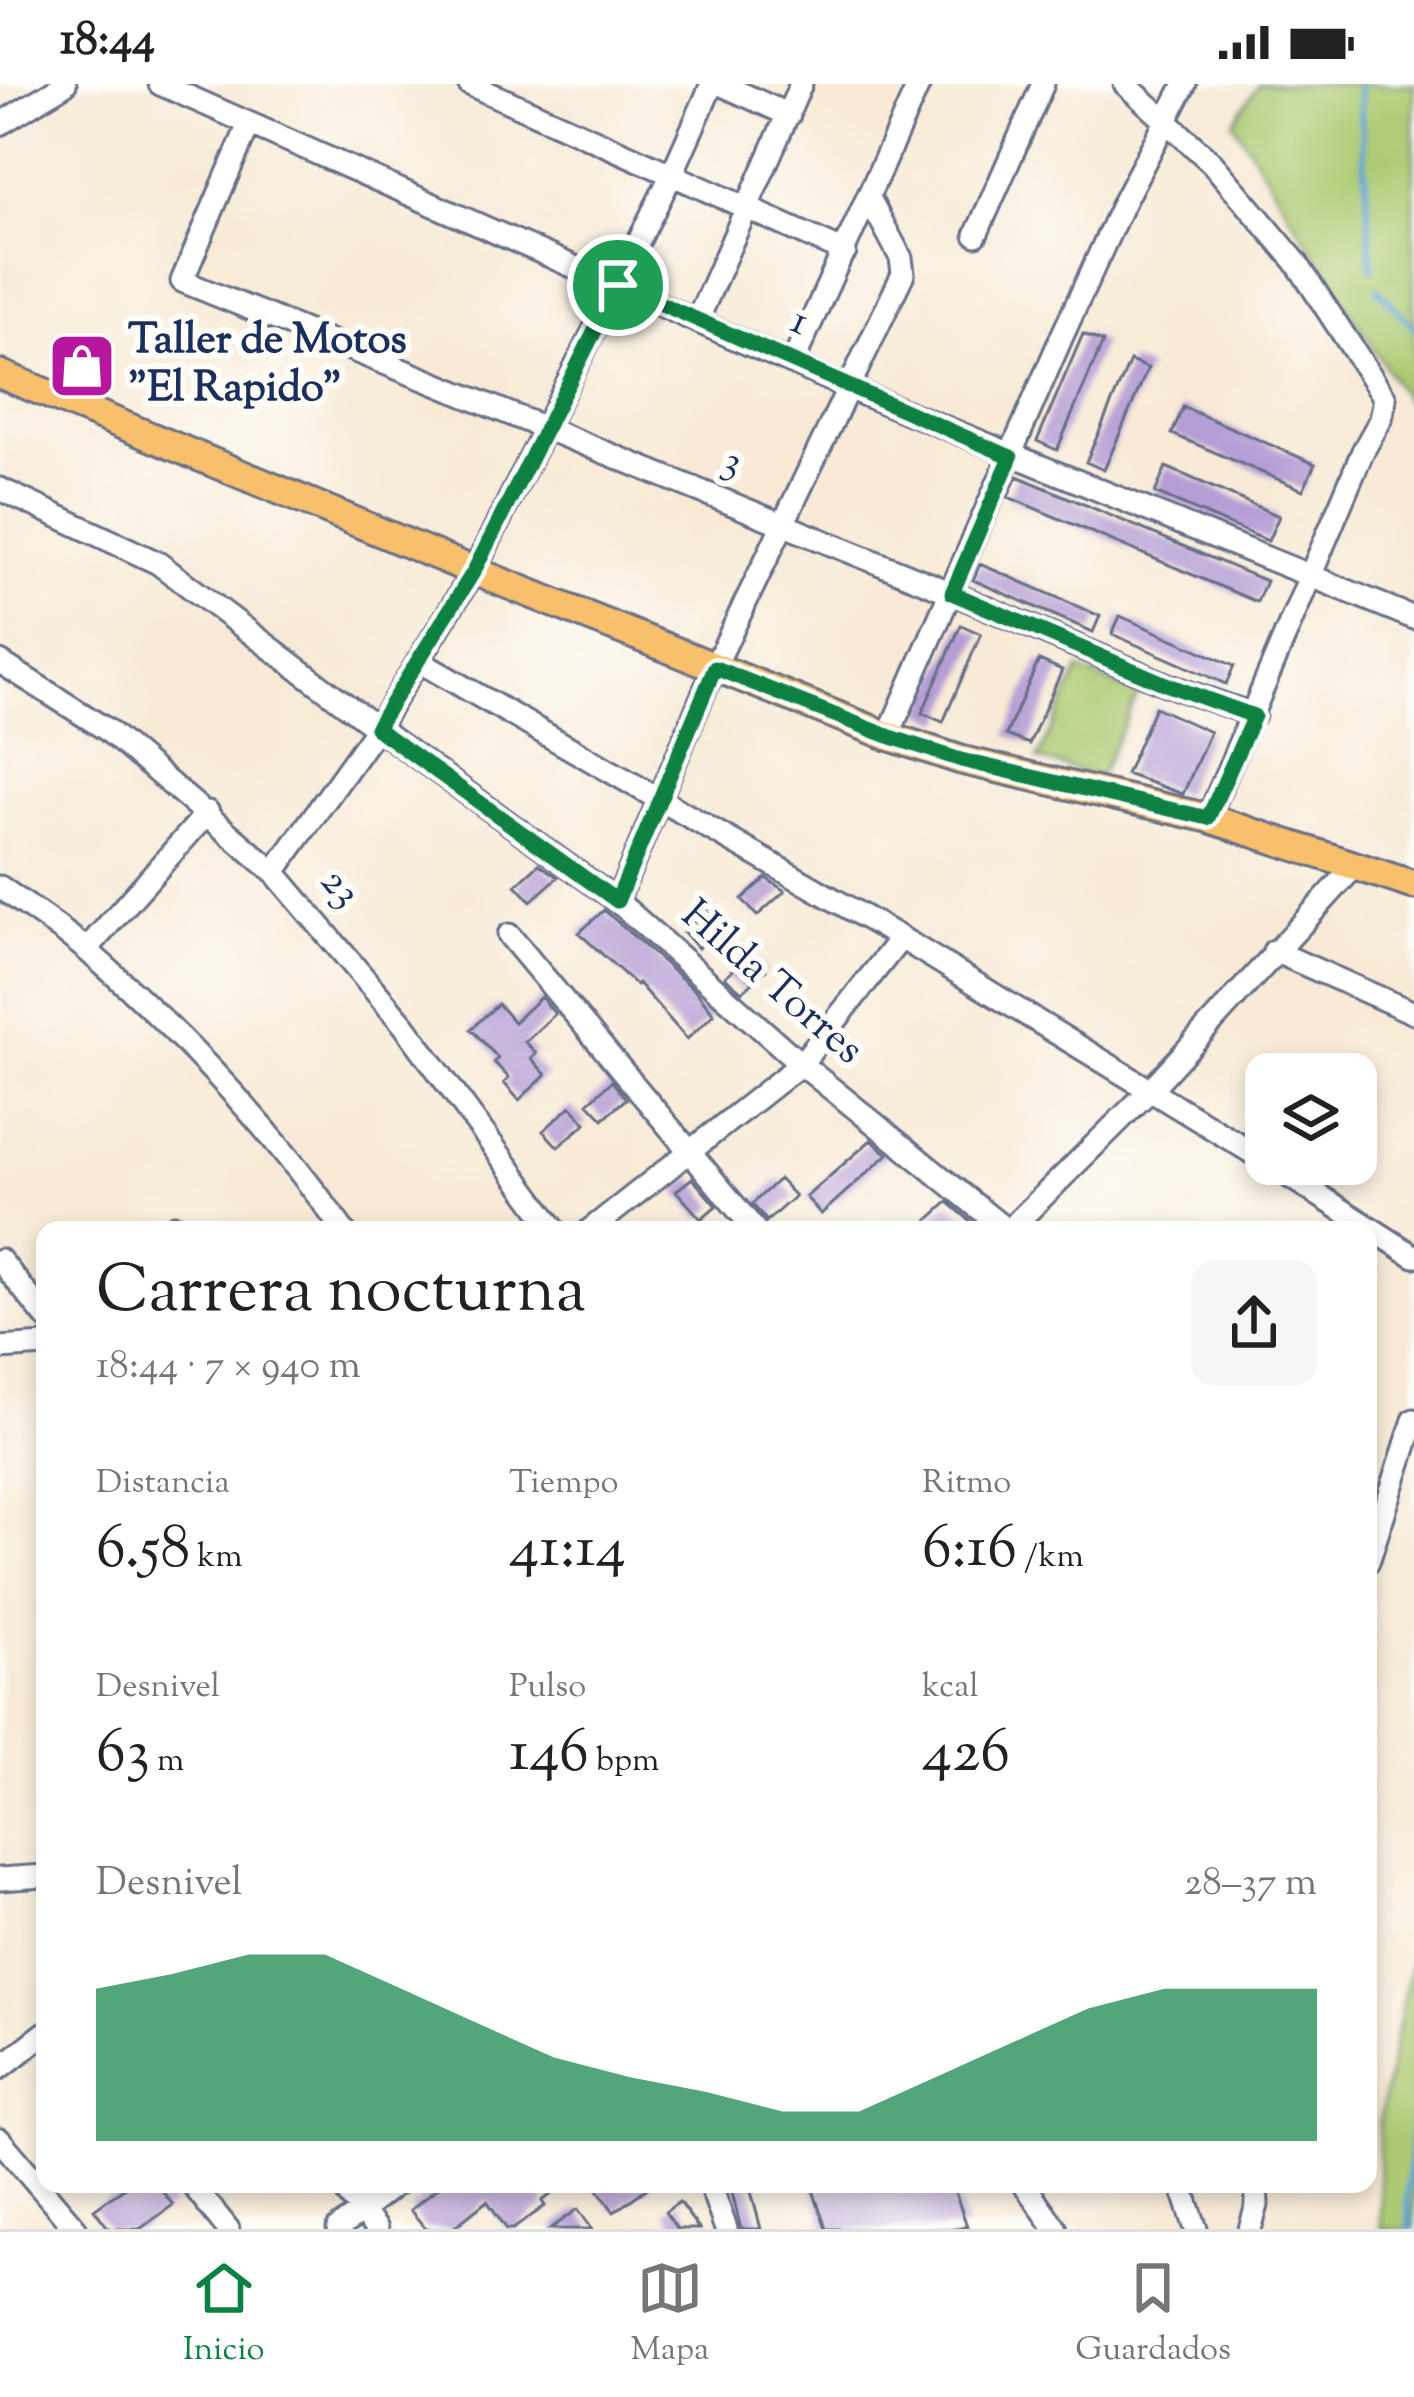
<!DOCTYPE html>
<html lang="es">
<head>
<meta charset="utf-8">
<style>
	:root { --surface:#fff; --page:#f6f6f6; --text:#222; --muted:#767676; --line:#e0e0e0; --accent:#0b8043 }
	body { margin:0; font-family:"Sorts Mill Goudy",serif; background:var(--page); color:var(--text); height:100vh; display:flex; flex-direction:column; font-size:45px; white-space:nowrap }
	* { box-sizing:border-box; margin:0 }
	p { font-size:39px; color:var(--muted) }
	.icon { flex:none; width:66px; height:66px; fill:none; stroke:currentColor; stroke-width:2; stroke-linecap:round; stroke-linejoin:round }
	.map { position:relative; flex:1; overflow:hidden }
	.drawer { position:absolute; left:36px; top:1137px; width:1341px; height:972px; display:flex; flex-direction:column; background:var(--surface); border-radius:24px; box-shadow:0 6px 18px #0003 }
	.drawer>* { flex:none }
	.controls { position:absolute; left:1245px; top:969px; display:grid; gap:24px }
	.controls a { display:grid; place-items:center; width:132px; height:132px; border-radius:24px; background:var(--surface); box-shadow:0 6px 18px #0003; font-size:60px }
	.pin { position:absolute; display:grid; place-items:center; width:102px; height:102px; color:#fff; margin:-51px; border:6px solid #fff; border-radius:50%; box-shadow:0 3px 12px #0007 }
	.round { display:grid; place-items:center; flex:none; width:126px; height:126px; border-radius:24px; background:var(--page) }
	.head { display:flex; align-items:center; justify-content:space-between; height:204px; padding:0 60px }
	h1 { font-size:66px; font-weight:600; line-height:90px }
	.figures { display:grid; grid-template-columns:repeat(3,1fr); gap:18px; height:204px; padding:12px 60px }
	.figures div { display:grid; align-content:center }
	.figures b { font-size:60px; font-weight:600 }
	.figures small { font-size:33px; font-weight:400 }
	.figures p { font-size:33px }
	.chart { height:336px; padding:24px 60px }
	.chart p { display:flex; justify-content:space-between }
	.chart svg { width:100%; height:216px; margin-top:12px; fill:var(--accent); opacity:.7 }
	.status { display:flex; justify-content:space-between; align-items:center; height:84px; padding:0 60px; background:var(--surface); direction:ltr }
	.status svg { height:33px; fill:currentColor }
	.menu { display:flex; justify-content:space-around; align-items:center; height:168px; border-top:3px solid var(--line); background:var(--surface); font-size:33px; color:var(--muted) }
	.menu a { display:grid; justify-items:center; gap:6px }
	.menu .current { color:var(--accent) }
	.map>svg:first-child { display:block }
</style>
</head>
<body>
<div class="status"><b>18:44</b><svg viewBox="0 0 49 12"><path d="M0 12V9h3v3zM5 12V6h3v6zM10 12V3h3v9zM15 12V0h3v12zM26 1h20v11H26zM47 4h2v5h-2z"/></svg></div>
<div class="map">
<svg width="1414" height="2145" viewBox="0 0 1414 2145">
	<rect width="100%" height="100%" fill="#fdfcf7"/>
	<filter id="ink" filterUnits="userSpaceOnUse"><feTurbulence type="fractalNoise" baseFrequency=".00833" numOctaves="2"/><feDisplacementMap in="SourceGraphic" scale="24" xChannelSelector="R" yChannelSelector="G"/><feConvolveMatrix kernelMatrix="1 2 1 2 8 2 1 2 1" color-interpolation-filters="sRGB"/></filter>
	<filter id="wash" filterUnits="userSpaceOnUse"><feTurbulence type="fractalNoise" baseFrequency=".004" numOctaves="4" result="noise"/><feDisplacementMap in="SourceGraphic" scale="48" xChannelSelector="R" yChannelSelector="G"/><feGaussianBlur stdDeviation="2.7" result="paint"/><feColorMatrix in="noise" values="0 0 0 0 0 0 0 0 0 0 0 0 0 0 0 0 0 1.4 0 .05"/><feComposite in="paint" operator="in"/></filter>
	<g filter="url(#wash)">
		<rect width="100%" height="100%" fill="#f8ead6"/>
		<path fill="#adca72" stroke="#647c68" stroke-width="3" d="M1259,0H1414V330L1233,38Z
			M1079,586L1138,610L1099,693L1038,675Z
			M1414,1861V2145H1381L1378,2041Z"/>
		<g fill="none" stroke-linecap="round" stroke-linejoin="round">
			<path stroke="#5ea4d4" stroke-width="6" d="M1359,0L1372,185
				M1378,205L1414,244
				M1410,2145L1407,2114L1414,2019"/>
		</g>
		<g id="blocks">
			<path fill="#b59dd5" d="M1083,250L1103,258L1057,366L1037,357Z
				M1130,277L1148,284L1104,386L1086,378Z
				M1183,323L1315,380L1303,406L1172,350Z
				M1166,383L1279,432L1268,457L1155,409Z
				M1017,392L1266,497L1257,518L1008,413Z
				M980,480L1100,532L1093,548L973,496Z
				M1120,532L1234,582L1226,600L1112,550Z
				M961,541L981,550L943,638L922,629Z
				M1039,576L1062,586L1029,660L1006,651Z
				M1155,623L1210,648L1183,710L1126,690Z
				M539,780L558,793L531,817L516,801Z
				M766,794L785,807L757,832L742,815Z
				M710,822L725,839L698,864L683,847Z
				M604,826L695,906L714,930L687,955L638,899L636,901L579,849Z
				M751,869L766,886L742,908L725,893Z
				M541,913L555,930L525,958L536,969L531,974L546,991L519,1016L504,999L509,994L494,978L498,974L471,945L498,920L514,938Z
				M612,997L626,1015L603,1035L588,1019Z
				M571,1022L586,1039L558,1063L543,1047Z
				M871,1056L888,1070L821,1130L806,1113Z
				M692,1094L716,1122L701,1135L676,1107Z
				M779,1095L795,1112L767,1137L752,1120Z
				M948,1118L973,1139L980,1146H917Z
				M129,2100H157L173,2121L140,2145H109L94,2125Z
				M442,2100H566L542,2117L545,2122L513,2145H507L487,2117L452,2145H426L410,2126Z
				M594,2100H653L614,2128Z
				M730,2100H749L761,2145H741Z
				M811,2100H952L967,2142L957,2145H826Z
				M679,2118L699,2145H677L665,2128Z
				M578,2125L592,2145H550Z"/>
		</g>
	</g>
	<g filter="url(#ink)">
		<use href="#blocks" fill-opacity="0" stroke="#687088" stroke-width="3"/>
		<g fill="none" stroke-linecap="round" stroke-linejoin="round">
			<defs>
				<path id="minor" d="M160,0L848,304L1414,534
					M469,0L845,168
					M720,0L789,31
					M1125,0L1212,79L1296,178L1385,314L1381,335L1363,367L1208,734
					M0,40L65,0
					M249,40L182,197L952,509L1168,601L1254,631
					M976,151L1043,0
					M697,237L801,0
					M793,278L919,0
					M0,405L158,479L377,644L617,817L801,980L1006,1146
					M0,578L107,646L274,788L404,941L555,1146
					M420,578L901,854L1266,1077
					M888,652L1062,252L1124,117L1185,0
					M274,788L377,644L474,487L672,90L712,0
					M0,803C29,824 62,844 89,868C182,950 272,1045 343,1146
					M617,817L714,584L903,190L901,174L869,114
					M509,851L755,1146
					M87,865L208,728
					M1274,867L1414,929
					M1270,1080L1414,1172
					M175,1142L177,1146
					M590,1146L801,980L901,854
					M1009,1146L1152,1004L1355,782
					M0,1176L45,1232
					M0,1264L45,1261
					M1368,1478L1414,1336
					M0,1795L45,1792
					M0,1984L45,1949
					M0,2056L76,2145
					M192,2100L228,2145
					M340,2100L376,2145
					M710,2100L726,2145
					M1024,2100L1056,2145
					M1181,2100L1196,2145
					M338,2145L396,2100
					M1250,2145L1257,2121L1256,2100"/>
				<path id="major" d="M0,290L474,487L888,652L961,676L1208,734L1414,801"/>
			</defs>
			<use href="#minor" stroke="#687088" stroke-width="27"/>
			<use href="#major" stroke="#687088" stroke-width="33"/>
			<use href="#minor" stroke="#fff" stroke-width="21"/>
			<use href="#major" stroke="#f8bf6c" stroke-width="27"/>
		</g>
	</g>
	<g fill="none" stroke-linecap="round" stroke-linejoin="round" filter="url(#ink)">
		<defs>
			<path id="route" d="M618,201L1011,373L952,509L1168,601L1254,632L1208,734L961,676L888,652L715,584L617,817L376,644L474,487Z"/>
		</defs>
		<use href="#route" stroke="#fff" stroke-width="24"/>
		<use href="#route" stroke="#0b8043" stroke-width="15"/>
	</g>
	<defs>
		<symbol id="shop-square" viewBox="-11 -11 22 22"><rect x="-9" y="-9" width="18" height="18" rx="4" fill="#b5179e" stroke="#fdfcf7"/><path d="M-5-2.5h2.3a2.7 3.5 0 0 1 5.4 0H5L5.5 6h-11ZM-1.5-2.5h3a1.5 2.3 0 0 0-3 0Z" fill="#fff"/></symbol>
	</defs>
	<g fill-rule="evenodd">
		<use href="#shop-square" x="44" y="244" width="76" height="76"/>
	</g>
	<g text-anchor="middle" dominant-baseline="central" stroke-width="12" stroke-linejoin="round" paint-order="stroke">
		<g font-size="42" fill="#1b2f5e" stroke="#fdfcf7">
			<text transform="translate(799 239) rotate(24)">1</text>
			<text transform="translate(732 380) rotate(22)">3</text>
			<text transform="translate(339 805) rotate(50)">23</text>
			<text transform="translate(771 900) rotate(41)">Hilda Torres</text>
		</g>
		<g font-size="42" font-weight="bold" fill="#1b2f5e" stroke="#fdfcf7" text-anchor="start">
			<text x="128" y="258">Taller de Motos<tspan x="128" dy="48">"El Rapido"</tspan></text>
		</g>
	</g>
</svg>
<div class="controls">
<a><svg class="icon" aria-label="layers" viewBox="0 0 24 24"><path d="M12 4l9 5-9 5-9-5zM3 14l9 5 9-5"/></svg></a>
</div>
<div class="pin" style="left:618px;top:201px;background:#1e9e55"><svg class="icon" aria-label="arrive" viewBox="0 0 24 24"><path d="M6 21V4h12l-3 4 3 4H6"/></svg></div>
<section class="drawer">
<div class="head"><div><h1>Carrera nocturna</h1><p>18:44 · 7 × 940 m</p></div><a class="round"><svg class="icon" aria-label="share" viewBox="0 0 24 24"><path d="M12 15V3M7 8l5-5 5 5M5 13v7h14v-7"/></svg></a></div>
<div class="figures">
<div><p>Distancia</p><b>6.58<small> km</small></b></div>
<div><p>Tiempo</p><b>41:14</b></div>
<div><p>Ritmo</p><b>6:16<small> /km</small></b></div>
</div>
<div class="figures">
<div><p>Desnivel</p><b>63<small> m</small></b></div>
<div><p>Pulso</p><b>146<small> bpm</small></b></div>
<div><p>kcal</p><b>426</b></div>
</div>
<div class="chart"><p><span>Desnivel</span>28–37 m</p>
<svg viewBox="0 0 160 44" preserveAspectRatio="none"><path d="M0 44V13L10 10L20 6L30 6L40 13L50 20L60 27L70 31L80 34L90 38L100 38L110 31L120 24L130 17L140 13L150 13L160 13V44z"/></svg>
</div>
</section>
</div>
<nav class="menu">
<a class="current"><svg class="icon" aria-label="home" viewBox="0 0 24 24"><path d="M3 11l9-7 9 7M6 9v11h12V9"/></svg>Inicio</a>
<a><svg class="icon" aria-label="map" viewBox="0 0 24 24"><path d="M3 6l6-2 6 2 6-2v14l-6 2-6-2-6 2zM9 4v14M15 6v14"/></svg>Mapa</a>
<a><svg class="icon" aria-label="saved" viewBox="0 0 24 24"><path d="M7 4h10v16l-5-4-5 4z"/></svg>Guardados</a>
</nav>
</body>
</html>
